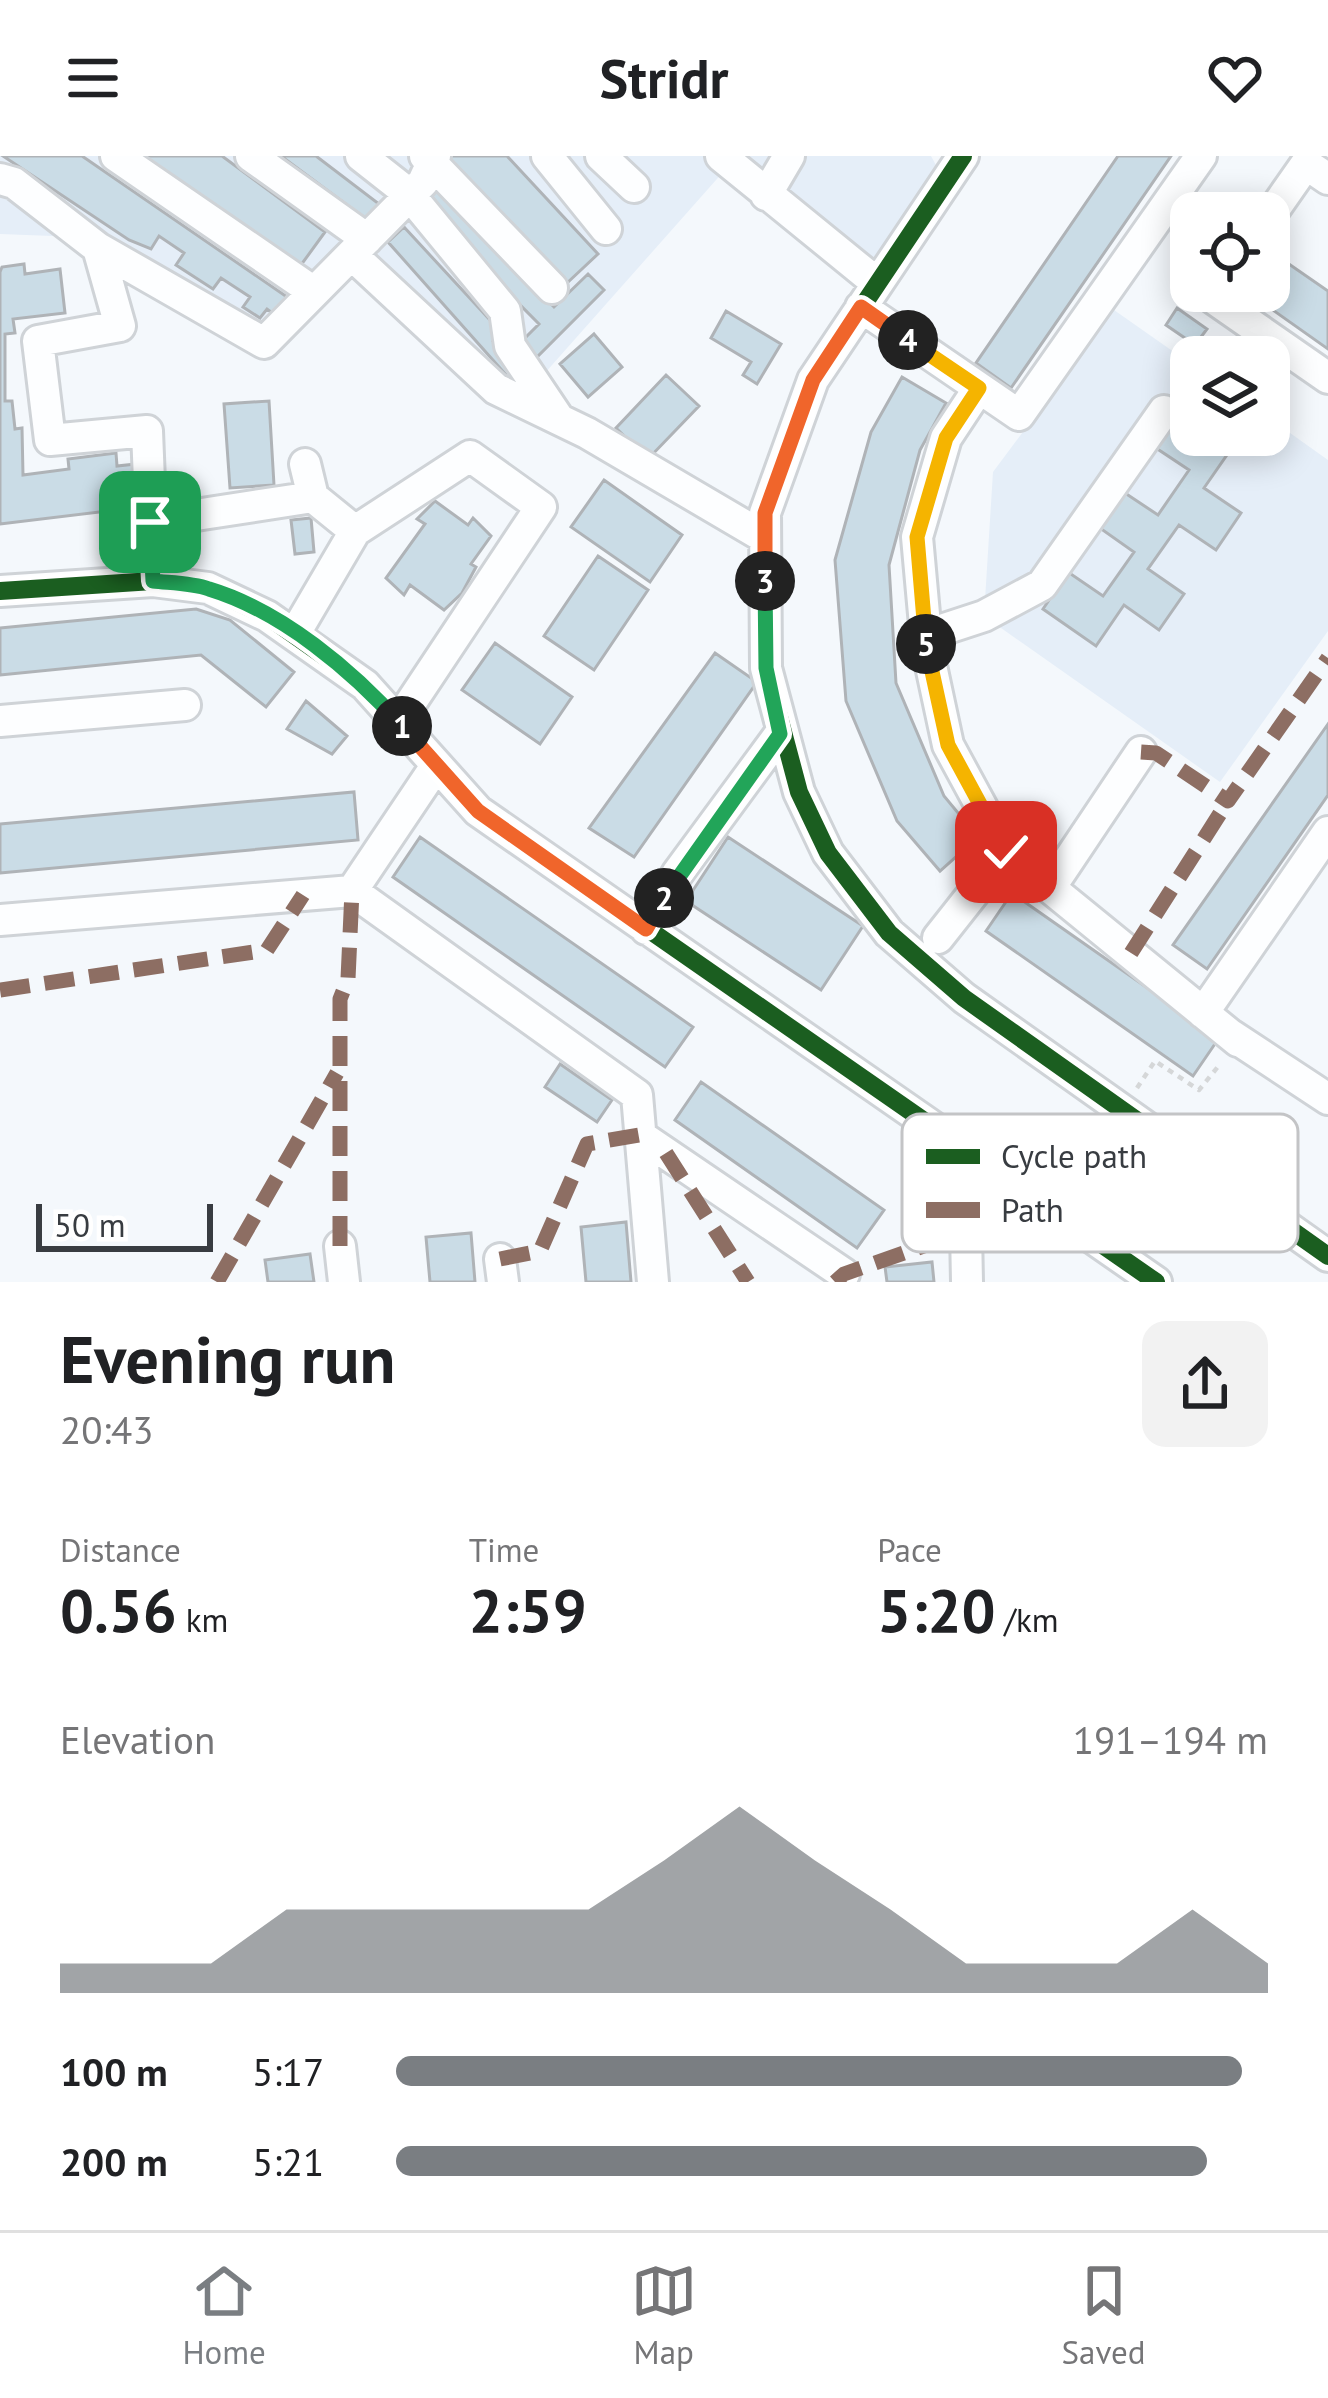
<!DOCTYPE html>
<html lang="en">
<head>
<meta charset="utf-8">
<style>
	:root { --surface:#fff; --page:#f2f2f2; --text:#202124; --muted:#757577; --line:#e0e0e0; --accent:#7a7e82 }
	body { margin:0; font-family:"PT Sans",sans-serif; background:var(--page); color:var(--text); height:100vh; display:flex; flex-direction:column; font-size:45px; white-space:nowrap }
	* { box-sizing:border-box; margin:0 }
	p { font-size:39px; color:var(--muted) }
	.icon { flex:none; width:66px; height:66px; fill:none; stroke:currentColor; stroke-width:2; stroke-linecap:round; stroke-linejoin:round }
	.map { position:relative; height:1126px; overflow:hidden }
	.sheet { display:flex; flex-direction:column; background:var(--surface); flex:1 }
	.sheet>* { flex:none }
	.tools { position:absolute; left:1170px; top:36px; display:grid; gap:24px }
	.tools a { display:grid; place-items:center; width:120px; height:120px; border-radius:24px; background:var(--surface); box-shadow:0 6px 30px #0003; font-size:60px }
	.scale { position:absolute; left:36px; bottom:30px; width:177px; box-sizing:border-box; padding-left:12px; border:6px solid #383c41; border-top:0; font-size:33px; line-height:42px; white-space:nowrap; color:#383c41; -webkit-text-stroke:9px #fff; paint-order:stroke }
	.pin { position:absolute; display:grid; place-items:center; width:102px; height:102px; color:#fff; margin:-51px; border-radius:24px; box-shadow:0 6px 18px #0006 }
	.km { position:absolute; width:60px; height:60px; margin:-30px; border-radius:50%; background:#222; color:#fff; font-size:33px; line-height:60px; text-align:center }
	.round { display:grid; place-items:center; flex:none; width:126px; height:126px; border-radius:24px; background:var(--page) }
	.head { display:flex; align-items:center; justify-content:space-between; height:204px; padding:0 60px }
	h1 { font-size:66px; font-weight:600; line-height:90px }
	.stats { display:grid; grid-template-columns:repeat(3,1fr); gap:18px; height:204px; padding:12px 60px }
	.stats div { display:grid; align-content:center }
	.stats b { font-size:60px; font-weight:600 }
	.stats small { font-size:33px; font-weight:400 }
	.stats p { font-size:33px }
	.chart { height:336px; padding:24px 60px }
	.chart p { display:flex; justify-content:space-between }
	.chart svg { width:100%; height:216px; margin-top:12px; fill:var(--accent); opacity:.7 }
	ul { padding:0 60px; list-style:none; font-size:39px }
	li { display:grid; grid-template-columns:192px 144px 1fr; align-items:center; height:90px }
	li i { height:30px; border-radius:15px; background:var(--accent) }
	header { display:flex; justify-content:space-between; align-items:center; height:156px; padding:0 60px; background:var(--surface); font-size:54px; font-weight:600 }
	.dock { display:flex; justify-content:space-around; align-items:center; height:168px; border-top:3px solid var(--line); background:var(--surface); font-size:33px; color:var(--muted) }
	.dock a { display:grid; justify-items:center; gap:6px }
	.dock .active { color:var(--accent) }
	.map>svg:first-child { display:block }
</style>
</head>
<body>
<header><svg class="icon" aria-label="menu" viewBox="0 0 24 24"><path d="M4 6h16M4 12h16M4 18h16"/></svg>Stridr<svg class="icon" aria-label="heart" viewBox="0 0 24 24"><path d="M12 20l-8-8c-3-5 5-10 8-4 3-6 11-1 8 4z"/></svg></header>
<div class="map">
<svg width="1328" height="1126" viewBox="0 0 1328 1126">
	<rect width="100%" height="100%" fill="#f4f8fc"/>
	<path fill="#e5eef8" d="M0,0H707L724,15L529,235L501,225L349,86L261,173L105,82L0,78Z
		M734,0H931L937,11L870,108Z
		M1114,154L1191,208V279H1269V262L1328,304V475L1220,626L984,460L993,316Z"/>
	<path fill="#cadce6" stroke="#afb3b7" stroke-width="3" d="M3,0H82L287,141L275,159L267,153L260,162L243,151L250,141L221,122L213,133L176,109L184,97L159,80L151,93L129,84Z
		M143,0H222L325,76L301,109Z
		M281,0H316L379,48L367,64Z
		M447,0H507L598,98L566,128Z
		M1118,0H1171L1011,232L976,207Z
		M432,28L554,151L588,118L604,134L533,205L518,189L539,168L416,44Z
		M404,71L490,164L499,179L493,185L517,212L508,221L388,86Z
		M1273,97L1328,135V193L1246,135H1269Z
		M24,108L25,118L60,113L65,157L13,163L15,177L5,178V245H12L15,273L22,272L23,319L69,313L68,303L116,297L117,310L136,308L141,351L0,368V116L2,111Z
		M1177,152L1207,173L1195,189L1166,169Z
		M726,155L781,188L757,228L743,219L751,206L711,182Z
		M594,178L622,211L588,241L560,208Z
		M666,219L699,250L648,303L616,272Z
		M902,221L946,247L920,294L889,409L896,527L944,640L978,681L940,715L897,665L846,545L835,404L871,276Z
		M269,245L274,329L230,332L224,248Z
		M1177,255L1191,265V279H1211L1231,293L1204,332L1241,357L1216,394L1179,369L1148,413L1184,438L1159,474L1124,449L1096,490L1043,453L1068,416L1103,440L1134,396L1097,370L1122,335L1158,359L1189,314L1153,290Z
		M604,324L682,379L650,426L571,371Z
		M435,345L468,369L473,362L491,380L471,408L476,411L462,437L444,454L410,429L404,439L386,422L425,368L417,363Z
		M311,362L314,396L295,398L291,364Z
		M598,400L648,434L594,514L544,480Z
		M196,453L230,464L294,516L266,551L201,499L0,519V472Z
		M495,487L572,541L540,588L462,534Z
		M715,497L757,526L634,701L589,672Z
		M306,545L347,580L332,598L287,573Z
		M1328,568V639L1207,813L1173,789Z
		M354,636L358,684L0,717V668Z
		M420,681L693,871L665,911L393,721Z
		M728,681L863,770L821,834L686,745Z
		M1012,737L1219,882L1193,920L986,775Z
		M560,908L612,944L597,966L545,931Z
		M701,926L884,1054L857,1092L675,964Z
		M626,1066L631,1126H586L581,1071Z
		M471,1077L475,1126H430L426,1081Z
		M310,1098L314,1126H268L265,1104Z
		M932,1106L934,1126H887L885,1111Z"/>
	<g fill="none" stroke-linecap="round" stroke-linejoin="round">
		<defs>
			<path id="minor" d="M116,0L314,136
				M251,0L367,83
				M361,0L408,37L505,155L510,190L559,263
				M425,0L552,132
				M547,0L606,73
				M601,0L634,31
				M721,0L877,127
				M963,0L813,224L765,357L766,512L799,636L828,697L889,777L964,842L1328,1100
				M0,23L14,27L98,92L264,187L423,26L435,0
				M766,39L789,0
				M1269,61L1306,8L1328,23
				M98,92L120,170L38,185L50,284L147,275L153,425
				M352,99L496,233L587,277L764,381
				M1217,135L1213,142L1328,222
				M861,151L1019,259L1201,0
				M979,232L946,282L917,381L927,491L948,589L1006,696
				M150,366L313,341
				M355,375L470,300L541,351L398,566
				M0,435L153,425L208,432L267,460L365,529L478,655L1156,1126
				M294,479L355,375L313,341L305,308
				M926,479L984,460L1042,429L1164,255
				M0,565L185,549
				M1050,732L1141,596
				M352,735L436,610
				M0,764L352,735L637,939L653,1126
				M646,773L677,718L780,578
				M938,782L1006,696L1238,885
				M1203,857L1328,676
				M1231,879L1328,943
				M639,979L844,1118
				M340,1090L344,1126
				M1108,1092L1146,971
				M500,1103L503,1126
				M967,1126L966,1075L1002,1022"/>
		</defs>
		<use href="#minor" stroke="#cfd3d7" stroke-width="36"/>
		<path stroke="#d5d7d8" stroke-width="4.5" stroke-dasharray="6 6" stroke-linecap="butt" d="M1137,932L1155,905L1199,934L1221,907
			M1071,1032L1107,977"/>
		<use href="#minor" stroke="#fdfeff" stroke-width="30"/>
		<path stroke="#8d6e63" stroke-width="15" stroke-dasharray="30 15" stroke-linecap="butt" d="M1141,596L1156,597L1228,645L1328,502
			M1131,797L1228,645
			M0,834L267,794L303,739
			M666,997L748,1126
			M340,1090V843L348,823L352,735
			M500,1103L540,1095L587,988L639,979
			M217,1126L337,917
			M835,1126L844,1118L966,1075"/>
		<defs>
			<path id="cycleway" d="M963,0L813,224L765,357L766,512L799,636L828,697L889,777L964,842L1328,1100
				M0,435L153,425L208,432L267,460L365,529L478,655L1156,1126"/>
		</defs>
		<use href="#cycleway" stroke="#fff" stroke-width="26"/>
		<use href="#cycleway" stroke="#1b5e20" stroke-width="18"/>
	</g>
	<g fill="none" stroke-linecap="round" stroke-linejoin="round">
		<defs>
			<path id="split-1" d="M150,366L153,425C171,427 192,427 209,433C282,455 353,515 402,570"/>
			<path id="split-2" d="M402,570L478,655L646,773L664,742"/>
			<path id="split-3" d="M664,742L780,578L766,512L765,425"/>
			<path id="split-4" d="M765,425V357L813,224L861,151L908,184"/>
			<path id="split-5" d="M908,184L979,232L946,282L917,381L926,488"/>
			<path id="split-6" d="M926,488L948,589L1006,696"/>
		</defs>
		<use href="#split-1" stroke="#fff" stroke-width="24"/>
		<use href="#split-2" stroke="#fff" stroke-width="24"/>
		<use href="#split-3" stroke="#fff" stroke-width="24"/>
		<use href="#split-4" stroke="#fff" stroke-width="24"/>
		<use href="#split-5" stroke="#fff" stroke-width="24"/>
		<use href="#split-6" stroke="#fff" stroke-width="24"/>
		<use href="#split-1" stroke="#22a559" stroke-width="15"/>
		<use href="#split-2" stroke="#f0652b" stroke-width="15"/>
		<use href="#split-3" stroke="#22a559" stroke-width="15"/>
		<use href="#split-4" stroke="#f0652b" stroke-width="15"/>
		<use href="#split-5" stroke="#f5b400" stroke-width="15"/>
		<use href="#split-6" stroke="#f5b400" stroke-width="15"/>
	</g>
	<rect x="902" y="958" width="396" height="138" rx="18" fill="#fff" stroke="#c3c4c6" stroke-width="3"/>
	<rect x="926" y="993" width="54" height="15" fill="#1b5e20"/>
	<rect x="926" y="1046" width="54" height="16" fill="#8d6e63"/>
	<g font-size="33" fill="#383c41">
		<text x="1001" y="1012">Cycle path</text>
		<text x="1001" y="1066">Path</text>
	</g>
</svg>
<div class="tools">
<a><svg class="icon" aria-label="locate" viewBox="0 0 24 24"><circle cx="12" cy="12" r="6"/><path d="M12 2v4M12 18v4M2 12h4M18 12h4"/></svg></a>
<a><svg class="icon" aria-label="layers" viewBox="0 0 24 24"><path d="M12 4l9 5-9 5-9-5zM3 14l9 5 9-5"/></svg></a>
</div>
<div class="scale">50 m</div>
<div class="pin" style="left:150px;top:366px;background:#1e9e55"><svg class="icon" aria-label="arrive" viewBox="0 0 24 24"><path d="M6 21V4h12l-3 4 3 4H6"/></svg></div>
<div class="pin" style="left:1006px;top:696px;background:#d93025"><svg class="icon" aria-label="check" viewBox="0 0 24 24"><path d="M5 12l5 5 9-10"/></svg></div>
<b class="km" style="left:402px;top:570px">1</b>
<b class="km" style="left:664px;top:742px">2</b>
<b class="km" style="left:765px;top:425px">3</b>
<b class="km" style="left:908px;top:184px">4</b>
<b class="km" style="left:926px;top:488px">5</b>
</div>
<section class="sheet">
<div class="head"><div><h1>Evening run</h1><p>20:43</p></div><a class="round"><svg class="icon" aria-label="share" viewBox="0 0 24 24"><path d="M12 15V3M7 8l5-5 5 5M5 13v7h14v-7"/></svg></a></div>
<div class="stats">
<div><p>Distance</p><b>0.56<small> km</small></b></div>
<div><p>Time</p><b>2:59</b></div>
<div><p>Pace</p><b>5:20<small> /km</small></b></div>
</div>
<div class="chart"><p><span>Elevation</span>191–194 m</p>
<svg viewBox="0 0 160 44" preserveAspectRatio="none"><path d="M0 44V38L10 38L20 38L30 27L40 27L50 27L60 27L70 27L80 17L90 6L100 17L110 27L120 38L130 38L140 38L150 27L160 38V44z"/></svg>
</div>
<ul>
<li><b>100 m</b>5:17<i style="width:97%"></i></li>
<li><b>200 m</b>5:21<i style="width:93%"></i></li>
</ul>
</section>
<nav class="dock">
<a class="active"><svg class="icon" aria-label="home" viewBox="0 0 24 24"><path d="M3 11l9-7 9 7M6 9v11h12V9"/></svg>Home</a>
<a><svg class="icon" aria-label="map" viewBox="0 0 24 24"><path d="M3 6l6-2 6 2 6-2v14l-6 2-6-2-6 2zM9 4v14M15 6v14"/></svg>Map</a>
<a><svg class="icon" aria-label="saved" viewBox="0 0 24 24"><path d="M7 4h10v16l-5-4-5 4z"/></svg>Saved</a>
</nav>
</body>
</html>
